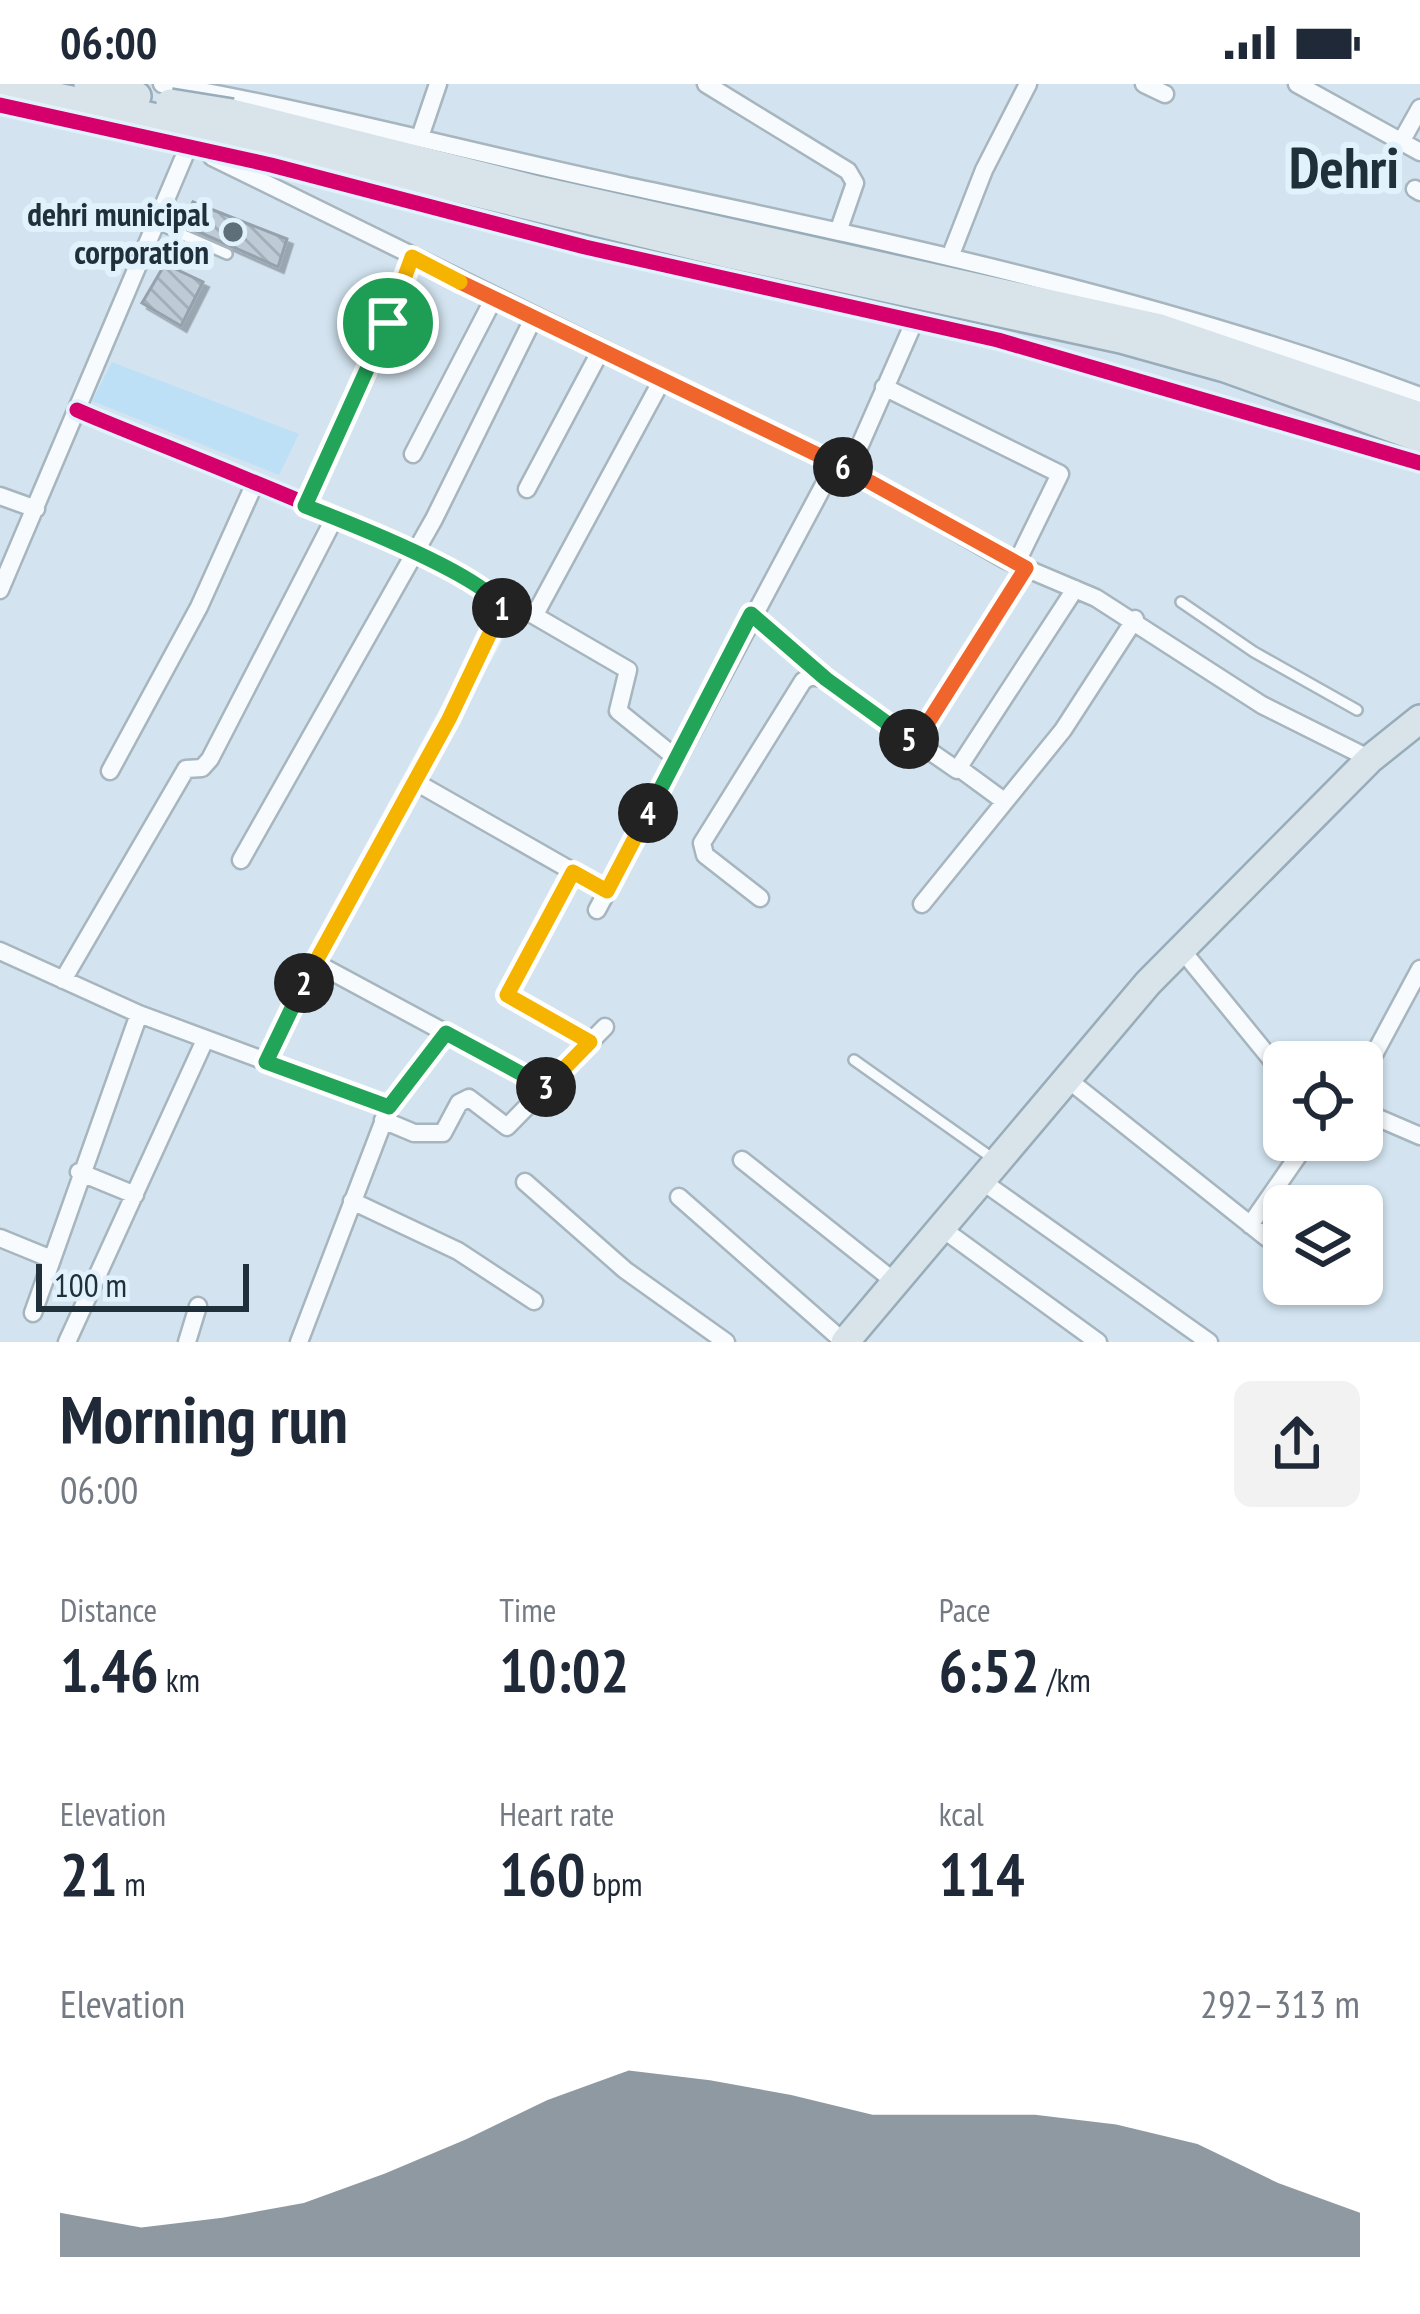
<!DOCTYPE html>
<html lang="en">
<head>
<meta charset="utf-8">
<style>
	:root { --surface:#fff; --page:#f2f2f3; --text:#1f2937; --muted:#747a83; --accent:#5f6f7a }
	body { margin:0; font-family:"PT Sans Narrow",sans-serif; background:var(--page); color:var(--text); height:100vh; display:flex; flex-direction:column; font-size:45px; white-space:nowrap }
	* { box-sizing:border-box; margin:0 }
	p { font-size:39px; color:var(--muted) }
	.icon { flex:none; width:66px; height:66px; fill:none; stroke:currentColor; stroke-width:2; stroke-linecap:round; stroke-linejoin:round }
	.map { position:relative; height:1258px; overflow:hidden }
	.panel { display:flex; flex-direction:column; background:var(--surface); flex:1 }
	.panel>* { flex:none }
	.buttons { position:absolute; left:1263px; top:957px; display:grid; gap:24px }
	.buttons a { display:grid; place-items:center; width:120px; height:120px; border-radius:18px; background:var(--surface); box-shadow:0 3px 9px #0004; font-size:60px }
	.scale { position:absolute; left:36px; bottom:30px; width:213px; box-sizing:border-box; padding-left:12px; border:6px solid #20303a; border-top:0; font-size:33px; line-height:42px; white-space:nowrap; color:#20303a; -webkit-text-stroke:9px #e2f2fc; paint-order:stroke }
	.pin { position:absolute; display:grid; place-items:center; width:102px; height:102px; color:#fff; margin:-51px; border:6px solid #fff; border-radius:50%; box-shadow:0 3px 12px #0007 }
	.km { position:absolute; width:60px; height:60px; margin:-30px; border-radius:50%; background:#222; color:#fff; font-size:33px; line-height:60px; text-align:center }
	.round { display:grid; place-items:center; flex:none; width:126px; height:126px; border-radius:18px; background:var(--page) }
	.overview { display:flex; align-items:center; justify-content:space-between; height:204px; padding:0 60px }
	h1 { font-size:66px; font-weight:700; line-height:90px }
	.stats { display:grid; grid-template-columns:repeat(3,1fr); gap:18px; height:204px; padding:12px 60px }
	.stats div { display:grid; align-content:center }
	.stats b { font-size:60px; font-weight:700 }
	.stats small { font-size:33px; font-weight:400 }
	.stats p { font-size:33px }
	.chart { height:336px; padding:24px 60px }
	.chart p { display:flex; justify-content:space-between }
	.chart svg { width:100%; height:216px; margin-top:12px; fill:var(--accent); opacity:.7 }
	.status { display:flex; justify-content:space-between; align-items:center; height:84px; padding:0 60px; background:var(--surface); direction:ltr }
	.status svg { height:33px; fill:currentColor }
	.map>svg:first-child { display:block }
</style>
</head>
<body>
<div class="status"><b>06:00</b><svg viewBox="0 0 49 12"><path d="M0 12V9h3v3zM5 12V6h3v6zM10 12V3h3v9zM15 12V0h3v12zM26 1h20v11H26zM47 4h2v5h-2z"/></svg></div>
<div class="map">
<svg width="1420" height="1258" viewBox="0 0 1420 1258">
	<defs>
		<pattern id="building-back-hatch" width="6" height="6" patternUnits="userSpaceOnUse" patternTransform="scale(3)"><rect width="6" height="6" fill="#becbd6"/><path d="M-1 5l2 2M0 0l6 6M5-1l2 2" fill="none" stroke="#a3afb8"/></pattern>
		<filter id="shadow"><feDropShadow dx="5.5" dy="5.5" stdDeviation="0" flood-color="#0004"/></filter>
	</defs>
	<rect width="100%" height="100%" fill="#d3e4f0"/>
	<path fill="#bee0f6" d="M112,278L299,350L279,391L92,317Z"/>
	<path fill="url(#building-back-hatch)" stroke="#95a1ac" stroke-width="3" filter="url(#shadow)" d="M193,118L287,155L278,183L181,140Z
		M165,180L203,198L181,242L142,219Z"/>
	<g fill="none" stroke-linecap="round" stroke-linejoin="round">
		<defs>
			<path id="service" d="M158,140L227,170
				M1181,518L1254,568L1357,626
				M854,976L995,1076"/>
			<path id="minor" d="M162,0C318,27 469,68 623,101C893,159 1161,215 1420,312
				M706,0L848,87L855,99L838,148
				M1144,0L1165,10
				M1297,0L1420,68
				M0,21L271,81L585,163L998,256L1420,379
				M420,53L438,0
				M1401,58L1420,24
				M212,73L849,386L1004,475L1096,514L1262,621L1370,675
				M1415,105L1420,108
				M950,173L984,86L1028,0
				M884,303L1060,390L1016,480
				M77,326C146,357 474,478 502,523L497,543L314,878L266,978
				M413,370L493,216
				M849,386L915,236
				M527,405L601,266
				M0,412L36,425
				M305,421L369,285L412,173
				M0,506L192,54
				M502,523L524,529L538,525L662,296
				M530,529L628,586L618,627L676,674
				M751,530L823,592
				M915,659L1026,484
				M959,684L1004,717
				M110,687L199,523L254,401
				M414,697L607,807
				M241,776L434,435L533,235
				M573,788L507,911L590,959
				M760,814L705,771L702,759L803,597L811,592L826,595L957,686L1075,505
				M922,820L1063,646L1135,535
				M597,826L835,380
				M1181,865L1284,991
				M0,867L139,930L389,1023
				M314,878L546,1003
				M63,896L186,685L202,684L210,675L335,433
				M1363,991L1420,885
				M1066,994L1267,1154
				M1362,1027L1420,1052
				M383,1036L414,1049H443L459,1019L469,1014L507,1043L605,943
				M742,1076L895,1198
				M79,1088L135,1111
				M979,1095L1209,1258
				M525,1098L625,1186L726,1258
				M679,1113L844,1258
				M352,1117L458,1167L534,1217
				M1250,1141L1309,1056
				M940,1143L1098,1258
				M0,1154L49,1174
				M33,1229L139,930
				M67,1258L205,956
				M187,1258L198,1222
				M299,1258L389,1023L447,949"/>
			<path id="trunk" d="M88,0L137,12
				M0,1L157,34
				M232,29L538,106L1160,244L1420,332
				M228,49L724,169L1121,255L1225,284L1420,354
				M845,1258L1148,899L1370,675L1420,635"/>
		</defs>
		<use href="#service" stroke="#a6b5be" stroke-width="14"/>
		<use href="#minor" stroke="#a6b5be" stroke-width="21"/>
		<use href="#trunk" stroke="#98acb9" stroke-width="32"/>
		<use href="#service" stroke="#f8fbfd" stroke-width="9"/>
		<use href="#minor" stroke="#f8fbfd" stroke-width="16"/>
		<use href="#trunk" stroke="#d8e4ea" stroke-width="27"/>
		<defs>
			<path id="trunk-bridge" d="M170,19L232,29
				M157,34L228,49"/>
		</defs>
		<use href="#trunk-bridge" stroke="#98acb9" stroke-width="32" stroke-linecap="butt"/>
		<use href="#trunk-bridge" stroke="#d8e4ea" stroke-width="27"/>
		<defs>
			<path id="cycleway" d="M0,21L271,81L585,163L998,256L1420,379
				M77,326C146,357 474,478 502,523L497,543L314,878L266,978"/>
		</defs>
		<use href="#cycleway" stroke="#e2f2fc" stroke-width="22"/>
		<use href="#cycleway" stroke="#d6006c" stroke-width="15"/>
	</g>
	<g fill="none" stroke-linecap="round" stroke-linejoin="round">
		<defs>
			<path id="split-1" d="M388,239L305,422C344,437 485,492 502,524"/>
			<path id="split-2" d="M304,899L449,635L502,524"/>
			<path id="split-3" d="M304,899L266,978L389,1023L446,949L546,1003"/>
			<path id="split-4" d="M546,1003L590,958L507,911L573,788L607,807L648,729"/>
			<path id="split-5" d="M648,729L751,530L826,595L909,655"/>
			<path id="split-6" d="M843,383L1026,484L915,659L909,655"/>
			<path id="split-7" d="M460,198L843,383"/>
			<path id="split-8" d="M388,239L412,173L460,198"/>
		</defs>
		<use href="#split-1" stroke="#fff" stroke-width="24"/>
		<use href="#split-2" stroke="#fff" stroke-width="24"/>
		<use href="#split-3" stroke="#fff" stroke-width="24"/>
		<use href="#split-4" stroke="#fff" stroke-width="24"/>
		<use href="#split-5" stroke="#fff" stroke-width="24"/>
		<use href="#split-6" stroke="#fff" stroke-width="24"/>
		<use href="#split-7" stroke="#fff" stroke-width="24"/>
		<use href="#split-8" stroke="#fff" stroke-width="24"/>
		<use href="#split-1" stroke="#22a559" stroke-width="15"/>
		<use href="#split-2" stroke="#f5b400" stroke-width="15"/>
		<use href="#split-3" stroke="#22a559" stroke-width="15"/>
		<use href="#split-4" stroke="#f5b400" stroke-width="15"/>
		<use href="#split-5" stroke="#22a559" stroke-width="15"/>
		<use href="#split-6" stroke="#f0652b" stroke-width="15"/>
		<use href="#split-7" stroke="#f0652b" stroke-width="15"/>
		<use href="#split-8" stroke="#f5b400" stroke-width="15"/>
	</g>
	<circle fill="#5f6f7a" stroke="#e2f2fc" stroke-width="4.5" cx="233" cy="148" r="12"/>
	<g text-anchor="middle" dominant-baseline="central" stroke-width="12" stroke-linejoin="round" paint-order="stroke">
		<g font-size="33" font-weight="bold" fill="#20303a" stroke="#e2f2fc" text-anchor="end">
			<text x="209" y="129">dehri municipal<tspan x="209" dy="38">corporation</tspan></text>
		</g>
		<g font-size="57" font-weight="bold" fill="#20303a" stroke="#e2f2fc">
			<text x="1344" y="83">Dehri</text>
		</g>
	</g>
</svg>
<div class="buttons">
<a><svg class="icon" aria-label="locate" viewBox="0 0 24 24"><circle cx="12" cy="12" r="6"/><path d="M12 2v4M12 18v4M2 12h4M18 12h4"/></svg></a>
<a><svg class="icon" aria-label="layers" viewBox="0 0 24 24"><path d="M12 4l9 5-9 5-9-5zM3 14l9 5 9-5"/></svg></a>
</div>
<div class="scale">100 m</div>
<div class="pin" style="left:388px;top:239px;background:#1e9e55"><svg class="icon" aria-label="arrive" viewBox="0 0 24 24"><path d="M6 21V4h12l-3 4 3 4H6"/></svg></div>
<b class="km" style="left:502px;top:524px">1</b>
<b class="km" style="left:304px;top:899px">2</b>
<b class="km" style="left:546px;top:1003px">3</b>
<b class="km" style="left:648px;top:729px">4</b>
<b class="km" style="left:909px;top:655px">5</b>
<b class="km" style="left:843px;top:383px">6</b>
</div>
<section class="panel">
<div class="overview"><div><h1>Morning run</h1><p>06:00</p></div><a class="round"><svg class="icon" aria-label="share" viewBox="0 0 24 24"><path d="M12 15V3M7 8l5-5 5 5M5 13v7h14v-7"/></svg></a></div>
<div class="stats">
<div><p>Distance</p><b>1.46<small> km</small></b></div>
<div><p>Time</p><b>10:02</b></div>
<div><p>Pace</p><b>6:52<small> /km</small></b></div>
</div>
<div class="stats">
<div><p>Elevation</p><b>21<small> m</small></b></div>
<div><p>Heart rate</p><b>160<small> bpm</small></b></div>
<div><p>kcal</p><b>114</b></div>
</div>
<div class="chart"><p><span>Elevation</span>292–313 m</p>
<svg viewBox="0 0 160 44" preserveAspectRatio="none"><path d="M0 44V35L10 38L20 36L30 33L40 27L50 20L60 12L70 6L80 8L90 11L100 15L110 15L120 15L130 17L140 21L150 29L160 35V44z"/></svg>
</div>
</section>
</body>
</html>
